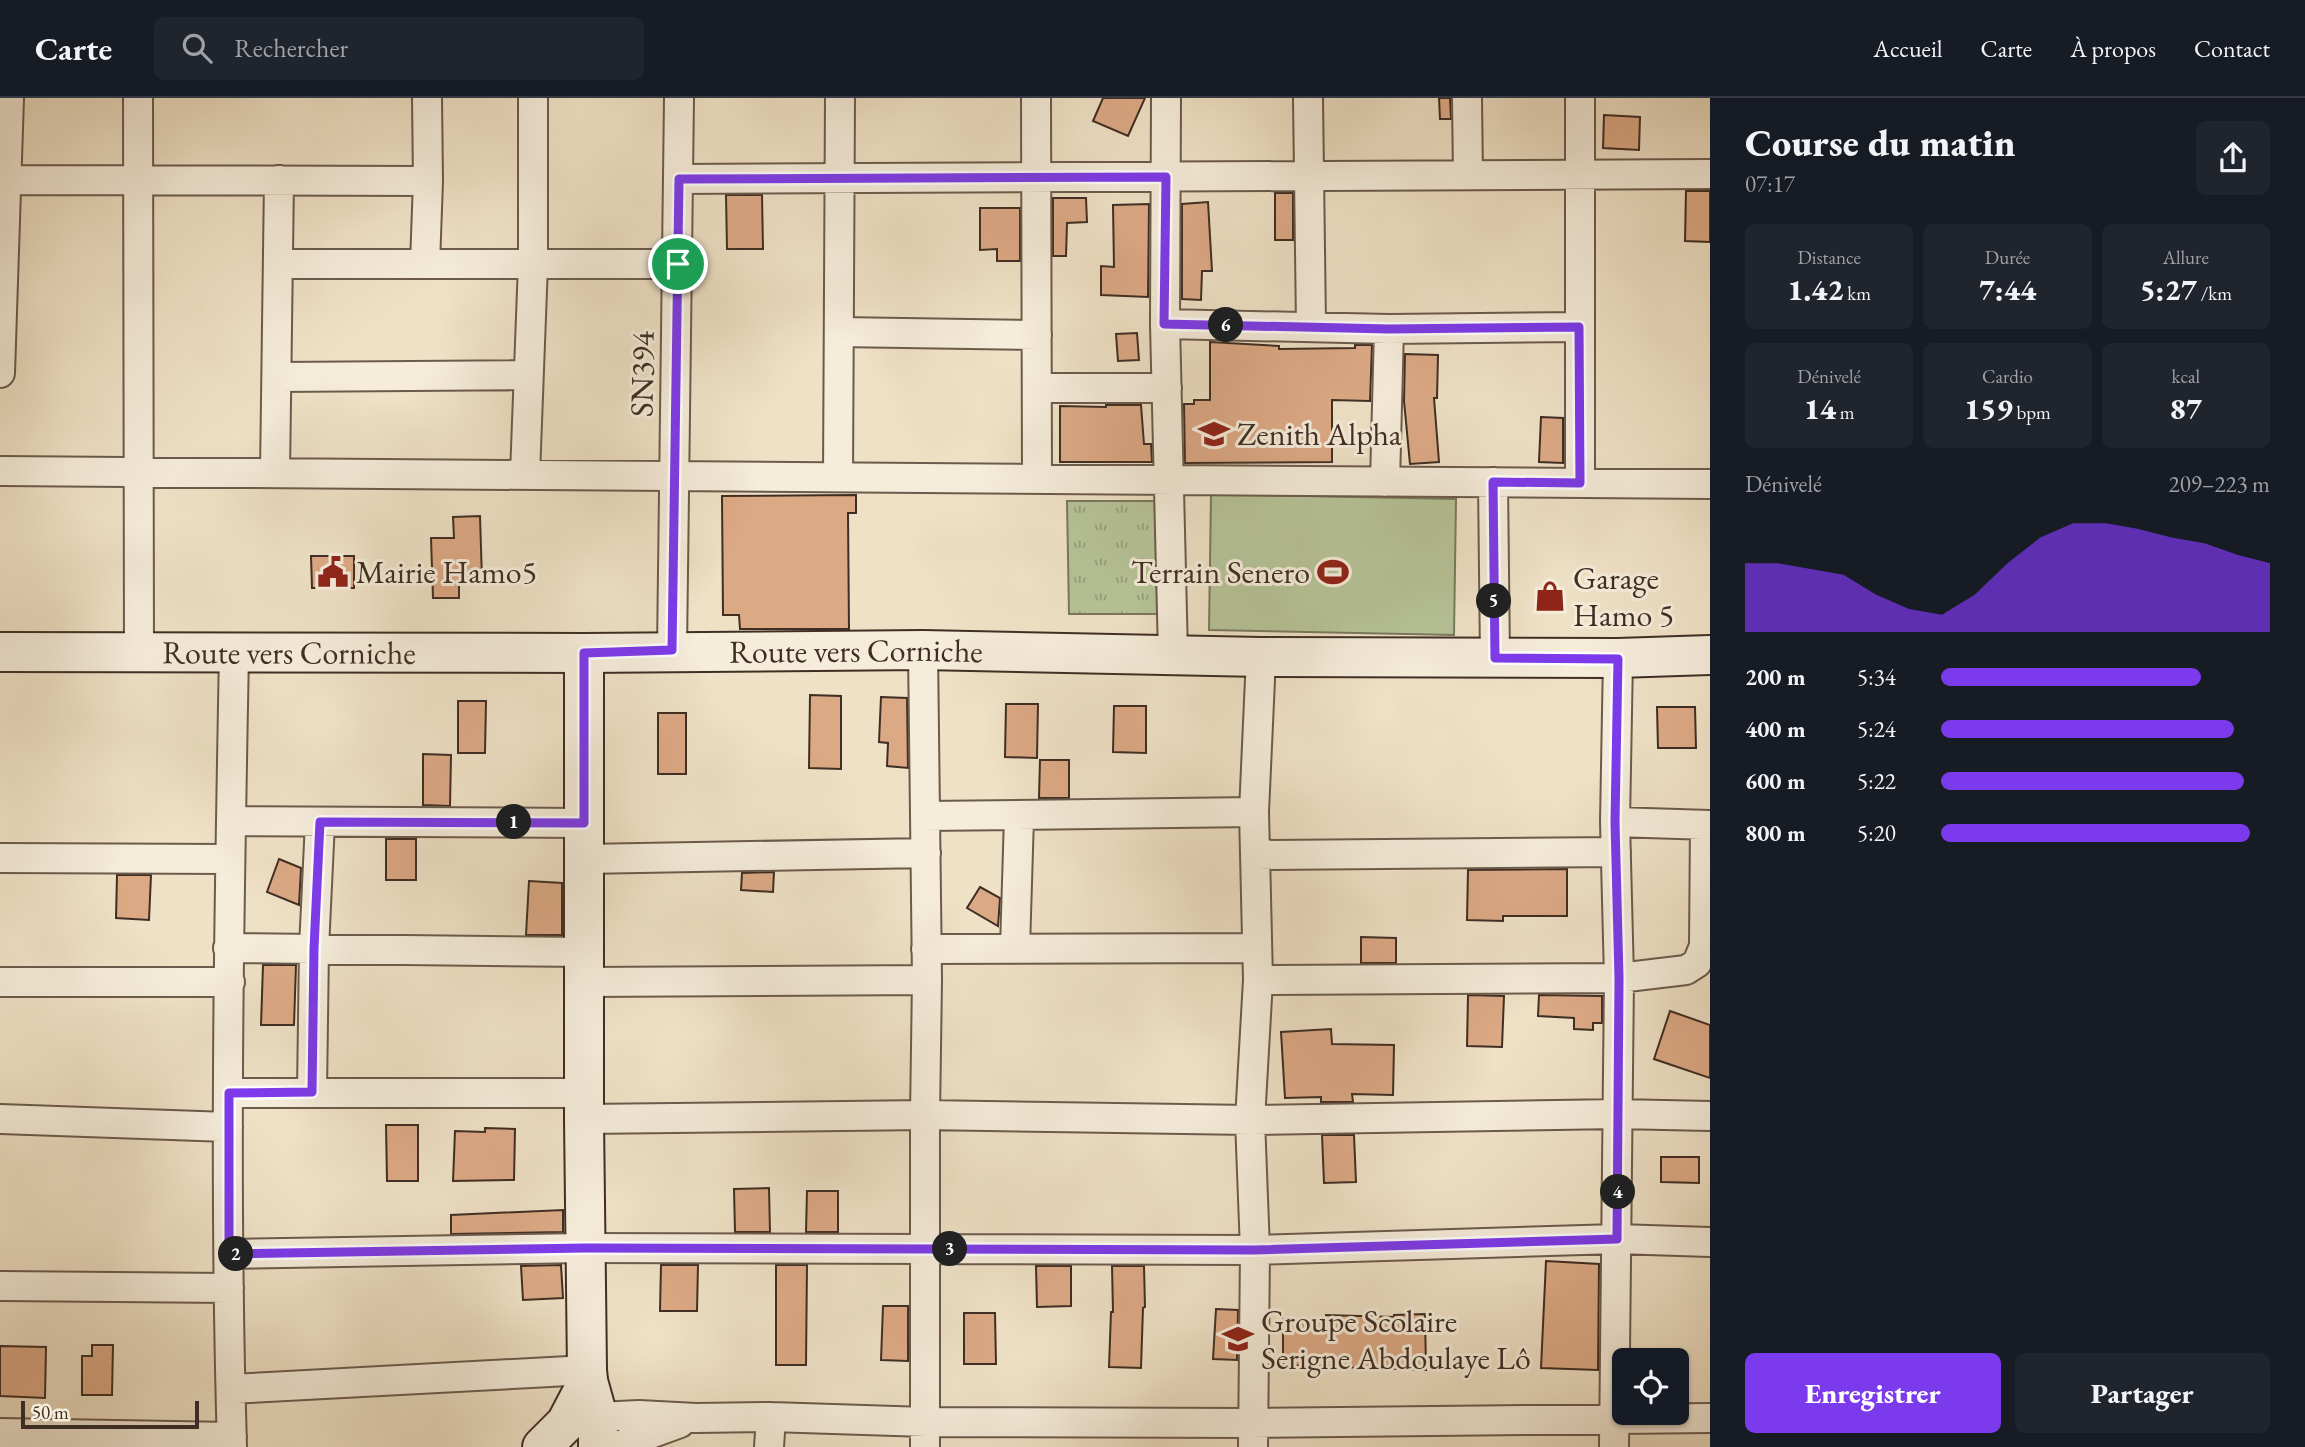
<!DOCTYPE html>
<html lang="fr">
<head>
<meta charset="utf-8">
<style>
	:root { --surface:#171b24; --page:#20242c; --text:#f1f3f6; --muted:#9ea1a6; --line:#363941; --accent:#7c3aed }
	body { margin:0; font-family:"EB Garamond",serif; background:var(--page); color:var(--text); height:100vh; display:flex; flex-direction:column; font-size:26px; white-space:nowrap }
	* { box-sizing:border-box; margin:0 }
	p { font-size:23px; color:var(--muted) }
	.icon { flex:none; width:38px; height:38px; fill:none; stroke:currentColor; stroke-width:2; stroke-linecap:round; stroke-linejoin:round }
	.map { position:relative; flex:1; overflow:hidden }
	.sheet { display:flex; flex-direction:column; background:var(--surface); width:595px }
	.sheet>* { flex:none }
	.buttons { position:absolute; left:1612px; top:1250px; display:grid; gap:14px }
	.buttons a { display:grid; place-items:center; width:77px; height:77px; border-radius:10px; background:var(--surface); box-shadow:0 2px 5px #0004; font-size:35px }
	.scale { position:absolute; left:21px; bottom:18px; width:178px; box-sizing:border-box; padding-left:7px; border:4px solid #3f2e24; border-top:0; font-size:19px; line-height:24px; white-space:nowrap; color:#3f2e24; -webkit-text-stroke:5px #f5ecda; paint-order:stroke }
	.pin { position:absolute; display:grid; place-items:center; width:60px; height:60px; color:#fff; margin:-30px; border:4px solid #fff; border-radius:50%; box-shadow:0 2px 7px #0007 }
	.km { position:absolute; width:35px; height:35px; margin:-18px; border-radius:50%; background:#222; color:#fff; font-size:19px; line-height:35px; text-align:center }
	.round { display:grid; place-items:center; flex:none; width:74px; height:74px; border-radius:10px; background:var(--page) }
	.headline { display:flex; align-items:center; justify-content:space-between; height:119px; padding:0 35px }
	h1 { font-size:38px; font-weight:800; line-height:52px }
	.figures { display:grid; grid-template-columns:repeat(3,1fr); gap:10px; height:119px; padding:7px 35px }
	.figures div { display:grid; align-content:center; border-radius:10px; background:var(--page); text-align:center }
	.figures b { font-size:30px; font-weight:800 }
	.figures small { font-size:19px; font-weight:400 }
	.figures p { font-size:19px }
	.chart { height:196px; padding:14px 35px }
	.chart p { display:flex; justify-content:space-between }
	.chart svg { width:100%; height:126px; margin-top:7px; fill:var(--accent); opacity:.7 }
	.primary-button { display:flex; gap:14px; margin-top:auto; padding:14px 35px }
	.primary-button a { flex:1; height:80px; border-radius:10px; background:var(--accent); color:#fff; font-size:28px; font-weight:800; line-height:80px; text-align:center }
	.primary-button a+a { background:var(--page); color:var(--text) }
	ul { padding:0 35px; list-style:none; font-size:23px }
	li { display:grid; grid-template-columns:112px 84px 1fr; align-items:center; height:52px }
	li i { height:18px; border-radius:9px; background:var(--accent) }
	header { display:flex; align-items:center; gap:42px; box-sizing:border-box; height:98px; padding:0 35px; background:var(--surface); border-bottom:2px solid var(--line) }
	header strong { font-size:33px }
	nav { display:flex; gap:38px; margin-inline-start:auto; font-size:24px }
	.search { width:490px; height:63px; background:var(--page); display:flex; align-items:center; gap:18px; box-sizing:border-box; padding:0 24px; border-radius:10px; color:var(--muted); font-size:26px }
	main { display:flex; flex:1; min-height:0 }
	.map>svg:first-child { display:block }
</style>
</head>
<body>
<header>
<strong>Carte</strong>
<div class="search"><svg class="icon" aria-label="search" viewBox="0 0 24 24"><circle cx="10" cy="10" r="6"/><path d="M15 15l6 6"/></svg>Rechercher</div>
<nav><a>Accueil</a><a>Carte</a><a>À propos</a><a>Contact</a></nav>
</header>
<main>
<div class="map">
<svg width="1710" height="1349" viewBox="0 0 1710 1349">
	<defs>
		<pattern id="grass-tufts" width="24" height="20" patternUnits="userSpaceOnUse" patternTransform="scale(1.75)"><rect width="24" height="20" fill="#b6c398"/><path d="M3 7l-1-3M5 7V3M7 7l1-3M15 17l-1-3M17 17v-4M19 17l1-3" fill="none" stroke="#959f7c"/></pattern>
	</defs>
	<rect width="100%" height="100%" fill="#efe1c6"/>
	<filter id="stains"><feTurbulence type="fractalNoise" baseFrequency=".00286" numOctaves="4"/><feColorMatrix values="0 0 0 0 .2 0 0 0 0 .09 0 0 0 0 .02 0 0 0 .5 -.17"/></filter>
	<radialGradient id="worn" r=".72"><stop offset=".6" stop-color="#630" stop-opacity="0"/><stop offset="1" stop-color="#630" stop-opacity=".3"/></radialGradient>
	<path fill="url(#grass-tufts)" stroke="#7a785e" stroke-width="2" d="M1067,403H1160L1161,516H1069Z"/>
	<path fill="#b6c398" stroke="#7a785e" stroke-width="2" d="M1211,396L1456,401L1454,537L1209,532Z"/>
	<path fill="#dca985" stroke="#3f2e24" stroke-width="2" d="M1103,0H1145L1128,38L1093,23Z
		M1439,0H1450L1451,21H1440Z
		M1604,17L1640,19L1639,52L1603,50Z
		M1686,93H1710V144L1685,143Z
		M1275,95H1293V142H1275Z
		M726,97H762L763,151H727Z
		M1053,100H1086L1087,124L1067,125L1066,158H1053Z
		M1208,104L1212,173H1202L1201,202L1182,201V106Z
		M1149,106L1148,199L1101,197V168L1114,169L1113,107Z
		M980,110H1020V163H997V151L980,152Z
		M1137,235L1139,262L1118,263L1116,236Z
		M1210,244L1279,248V251L1355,250V247H1372L1370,303L1332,302V364L1185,365L1184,306H1194V302H1210Z
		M1405,256L1438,257L1437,300H1434L1439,364L1410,366L1404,303Z
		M1106,307H1141L1144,346H1151L1152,364H1060V308L1106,309Z
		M1541,319L1563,320V365L1539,364Z
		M856,397V415H848L849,531H740L739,517H723L722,398Z
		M480,418L482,482H459V500H433L431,440H454L453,419Z
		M311,458H354V490H312Z
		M810,597L841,598V671L809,670Z
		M881,599L907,600L908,670L887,668L888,645L879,644Z
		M458,603H486L485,655H458Z
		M1006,606H1038L1037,660L1005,659Z
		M1114,608H1146V655L1113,654Z
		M1657,609H1695L1696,650H1658Z
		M658,615H686V676H658Z
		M423,656L451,657L450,708L423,707Z
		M1040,662H1069V700H1039Z
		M386,741H416V782H386Z
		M279,761L301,770L299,807L267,794Z
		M1567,771V818H1503V823L1467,822L1468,772Z
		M774,774L773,794L741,792L742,775Z
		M117,777H151L149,822L116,820Z
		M529,783L562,785V837H526Z
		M980,789L1000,800L998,828L967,810Z
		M1361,839L1396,840V865H1361Z
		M263,867H296L294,927H261Z
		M1468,897L1504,898L1502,949L1467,948Z
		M1539,897L1602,898V925H1593V932L1574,931V920L1538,918Z
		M1670,913L1710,927V980L1654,961Z
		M1331,931L1332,946L1394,947L1393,997L1352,996L1353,1004H1321V999L1285,1000L1281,934Z
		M386,1027H418V1083H387Z
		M485,1030L515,1031L514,1082L453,1083L455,1033L485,1034Z
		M1322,1037H1354L1356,1084L1324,1085Z
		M1661,1059H1699V1085L1661,1084Z
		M769,1090L770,1134H735L734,1091Z
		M807,1093H838V1134H806Z
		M563,1112V1134L451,1136V1117Z
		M1546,1163L1599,1166L1598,1272L1541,1270Z
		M561,1167L563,1200L523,1202L521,1168Z
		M661,1167H698L697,1213H660Z
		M776,1167H807L806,1267H776Z
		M1036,1168H1071V1208L1037,1209Z
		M1112,1168H1144L1145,1209L1143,1210L1141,1270L1109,1269L1111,1214H1113Z
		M883,1208H908V1263L881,1262Z
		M1216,1211L1238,1212L1237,1262L1213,1261Z
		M964,1215H995L996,1266H964Z
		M1425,1216L1426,1272L1283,1267V1221L1326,1222V1217L1394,1219V1217Z
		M92,1247H113L112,1297H82V1258H92Z
		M0,1248L46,1249L45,1300L0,1298Z"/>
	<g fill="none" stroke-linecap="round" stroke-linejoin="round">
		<defs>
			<path id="street" d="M138,0L139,554
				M1036,0L1037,381
				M1166,0L1165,226L1173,557
				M1308,0L1311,228
				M1467,0L1468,77
				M679,81L1710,76
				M0,82L428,83
				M278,166H678
				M425,166L428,83L427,0
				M1165,226L1389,231L1579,229
				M839,234L1037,237
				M0,275L9,0
				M278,279L528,277
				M1037,290H1167
				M0,373L1710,386
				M275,375L279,82
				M525,377L533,166V0
				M838,379L840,0
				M1385,384L1389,231
				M1493,384L1495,560
				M1580,385V0
				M672,552L679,0
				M923,552L927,882L925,1017V1349
				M926,718L1254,714
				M231,723L584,725
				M1615,724L1710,727
				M1256,757L1616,754
				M0,760L229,761
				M584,761L926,755
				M228,850L585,854
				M1015,850L1019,719
				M926,851L1257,850
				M1258,882L1619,880L1686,872L1697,865L1704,848L1705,727
				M0,884H230
				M584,884L927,882
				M312,994L314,850L320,724
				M229,995H584
				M0,1021L228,1029
				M584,1021L925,1017L1250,1022L1618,1016L1710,1018
				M229,1156L585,1150L1255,1152L1617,1141L1710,1144
				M0,1188L229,1190
				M231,1291L587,1272
				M598,1319L639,1317L696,1320L771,1319L926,1324L1254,1325L1710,1320
				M0,1335L232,1339
				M232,1349C224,1084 229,819 234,554
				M615,1349L680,1325
				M769,1349L771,1319
				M1253,1349L1255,1152L1250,1022L1258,882L1254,714L1261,559
				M1614,1349L1619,880L1615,724L1618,560"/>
			<g id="secondary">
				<path id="s1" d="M0,554L584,555L923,552L1261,559L1618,560L1710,557"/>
				<path d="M584,555V1021L587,1272L588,1283L598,1319V1349"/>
				<path d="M542,1349L566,1325L588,1283"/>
			</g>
		</defs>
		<use href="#street" stroke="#6b5b4c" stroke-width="32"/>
		<use href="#secondary" stroke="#3f2e24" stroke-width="42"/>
		<use href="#street" stroke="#f5ecda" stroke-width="28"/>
		<use href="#secondary" stroke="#f5ecda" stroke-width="38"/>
	</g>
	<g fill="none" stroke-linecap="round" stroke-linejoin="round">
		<defs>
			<path id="route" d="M1166,79L1164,226L1389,231L1579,229L1580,385L1493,384L1495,560L1618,561L1615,724L1619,880L1617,1141L1255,1152L585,1150L229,1156V995L312,994L314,850L320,724L584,725V555L672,552L679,81Z"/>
		</defs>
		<use href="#route" stroke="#fff" stroke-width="14"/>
		<use href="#route" stroke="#7c3aed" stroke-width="9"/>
	</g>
	<defs>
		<symbol id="school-bare" viewBox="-9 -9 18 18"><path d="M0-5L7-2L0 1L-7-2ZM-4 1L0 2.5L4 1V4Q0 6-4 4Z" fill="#8f2418" stroke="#f5ecda" stroke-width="2.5" paint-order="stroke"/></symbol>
		<symbol id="civic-bare" viewBox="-9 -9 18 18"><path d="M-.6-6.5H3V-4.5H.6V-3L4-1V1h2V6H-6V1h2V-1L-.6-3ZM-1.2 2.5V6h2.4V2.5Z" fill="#8f2418" stroke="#f5ecda" stroke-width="2.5" paint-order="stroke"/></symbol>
		<symbol id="stadium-bare" viewBox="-9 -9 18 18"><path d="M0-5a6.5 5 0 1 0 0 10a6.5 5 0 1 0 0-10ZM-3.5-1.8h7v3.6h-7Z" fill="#8f2418" stroke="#f5ecda" stroke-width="2.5" paint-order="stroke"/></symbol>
		<symbol id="shop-bare" viewBox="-9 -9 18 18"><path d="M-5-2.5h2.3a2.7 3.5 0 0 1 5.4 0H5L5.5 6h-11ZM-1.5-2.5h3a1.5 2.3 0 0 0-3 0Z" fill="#8f2418" stroke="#f5ecda" stroke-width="2.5" paint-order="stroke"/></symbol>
	</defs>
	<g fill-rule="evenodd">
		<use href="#school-bare" x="1192" y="314" width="44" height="44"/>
		<use href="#civic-bare" x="311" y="452" width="44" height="44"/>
		<use href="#stadium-bare" x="1311" y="452" width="44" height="44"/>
		<use href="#shop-bare" x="1528" y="476" width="44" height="44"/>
		<use href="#school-bare" x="1216" y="1219" width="44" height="44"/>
	</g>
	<g text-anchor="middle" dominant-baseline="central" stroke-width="6" stroke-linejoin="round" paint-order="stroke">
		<g font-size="32" fill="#3f2e24" stroke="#f5ecda">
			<text transform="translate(642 276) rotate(-89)">SN394</text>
			<text stroke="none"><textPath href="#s1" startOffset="856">Route vers Corniche</textPath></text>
			<text stroke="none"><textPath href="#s1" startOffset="289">Route vers Corniche</textPath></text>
		</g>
		<g font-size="32" fill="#3f2e24" stroke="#f5ecda" text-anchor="start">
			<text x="1237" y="336">Zenith Alpha</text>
			<text x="356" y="474">Mairie Hamo5</text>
			<text x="1310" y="474" text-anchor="end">Terrain Senero</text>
			<text x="1573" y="480">Garage<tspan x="1573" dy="37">Hamo 5</tspan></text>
			<text x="1261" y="1223">Groupe Scolaire<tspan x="1261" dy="37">Serigne Abdoulaye Lô</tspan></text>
		</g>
	</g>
	<rect width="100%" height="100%" filter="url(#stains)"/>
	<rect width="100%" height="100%" fill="url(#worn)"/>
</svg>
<div class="buttons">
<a><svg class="icon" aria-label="locate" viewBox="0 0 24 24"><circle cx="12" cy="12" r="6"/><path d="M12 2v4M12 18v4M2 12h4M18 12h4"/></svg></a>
</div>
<div class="scale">50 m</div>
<div class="pin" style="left:678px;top:166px;background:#1e9e55"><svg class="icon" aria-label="arrive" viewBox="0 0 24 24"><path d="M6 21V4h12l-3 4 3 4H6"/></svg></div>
<b class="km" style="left:514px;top:724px">1</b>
<b class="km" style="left:236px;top:1156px">2</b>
<b class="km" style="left:950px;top:1151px">3</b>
<b class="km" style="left:1618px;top:1094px">4</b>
<b class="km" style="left:1494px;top:503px">5</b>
<b class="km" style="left:1226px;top:227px">6</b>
</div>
<section class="sheet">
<div class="headline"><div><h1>Course du matin</h1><p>07:17</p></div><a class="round"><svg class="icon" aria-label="share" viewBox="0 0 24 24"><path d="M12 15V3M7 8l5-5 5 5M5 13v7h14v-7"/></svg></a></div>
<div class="figures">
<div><p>Distance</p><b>1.42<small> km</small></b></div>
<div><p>Durée</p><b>7:44</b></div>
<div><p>Allure</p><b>5:27<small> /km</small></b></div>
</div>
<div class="figures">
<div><p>Dénivelé</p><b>14<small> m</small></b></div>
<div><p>Cardio</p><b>159<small> bpm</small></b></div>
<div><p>kcal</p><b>87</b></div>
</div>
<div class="chart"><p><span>Dénivelé</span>209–223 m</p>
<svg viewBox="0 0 160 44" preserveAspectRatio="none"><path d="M0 44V20L10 20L20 22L30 24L40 31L50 36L60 38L70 31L80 20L90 11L100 6L110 6L120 8L130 11L140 13L150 17L160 20V44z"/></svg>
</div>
<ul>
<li><b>200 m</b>5:34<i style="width:79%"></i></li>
<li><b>400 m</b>5:24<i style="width:89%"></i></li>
<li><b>600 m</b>5:22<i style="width:92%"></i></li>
<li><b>800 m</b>5:20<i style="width:94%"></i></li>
</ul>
<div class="primary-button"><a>Enregistrer</a><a>Partager</a></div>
</section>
</main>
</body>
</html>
